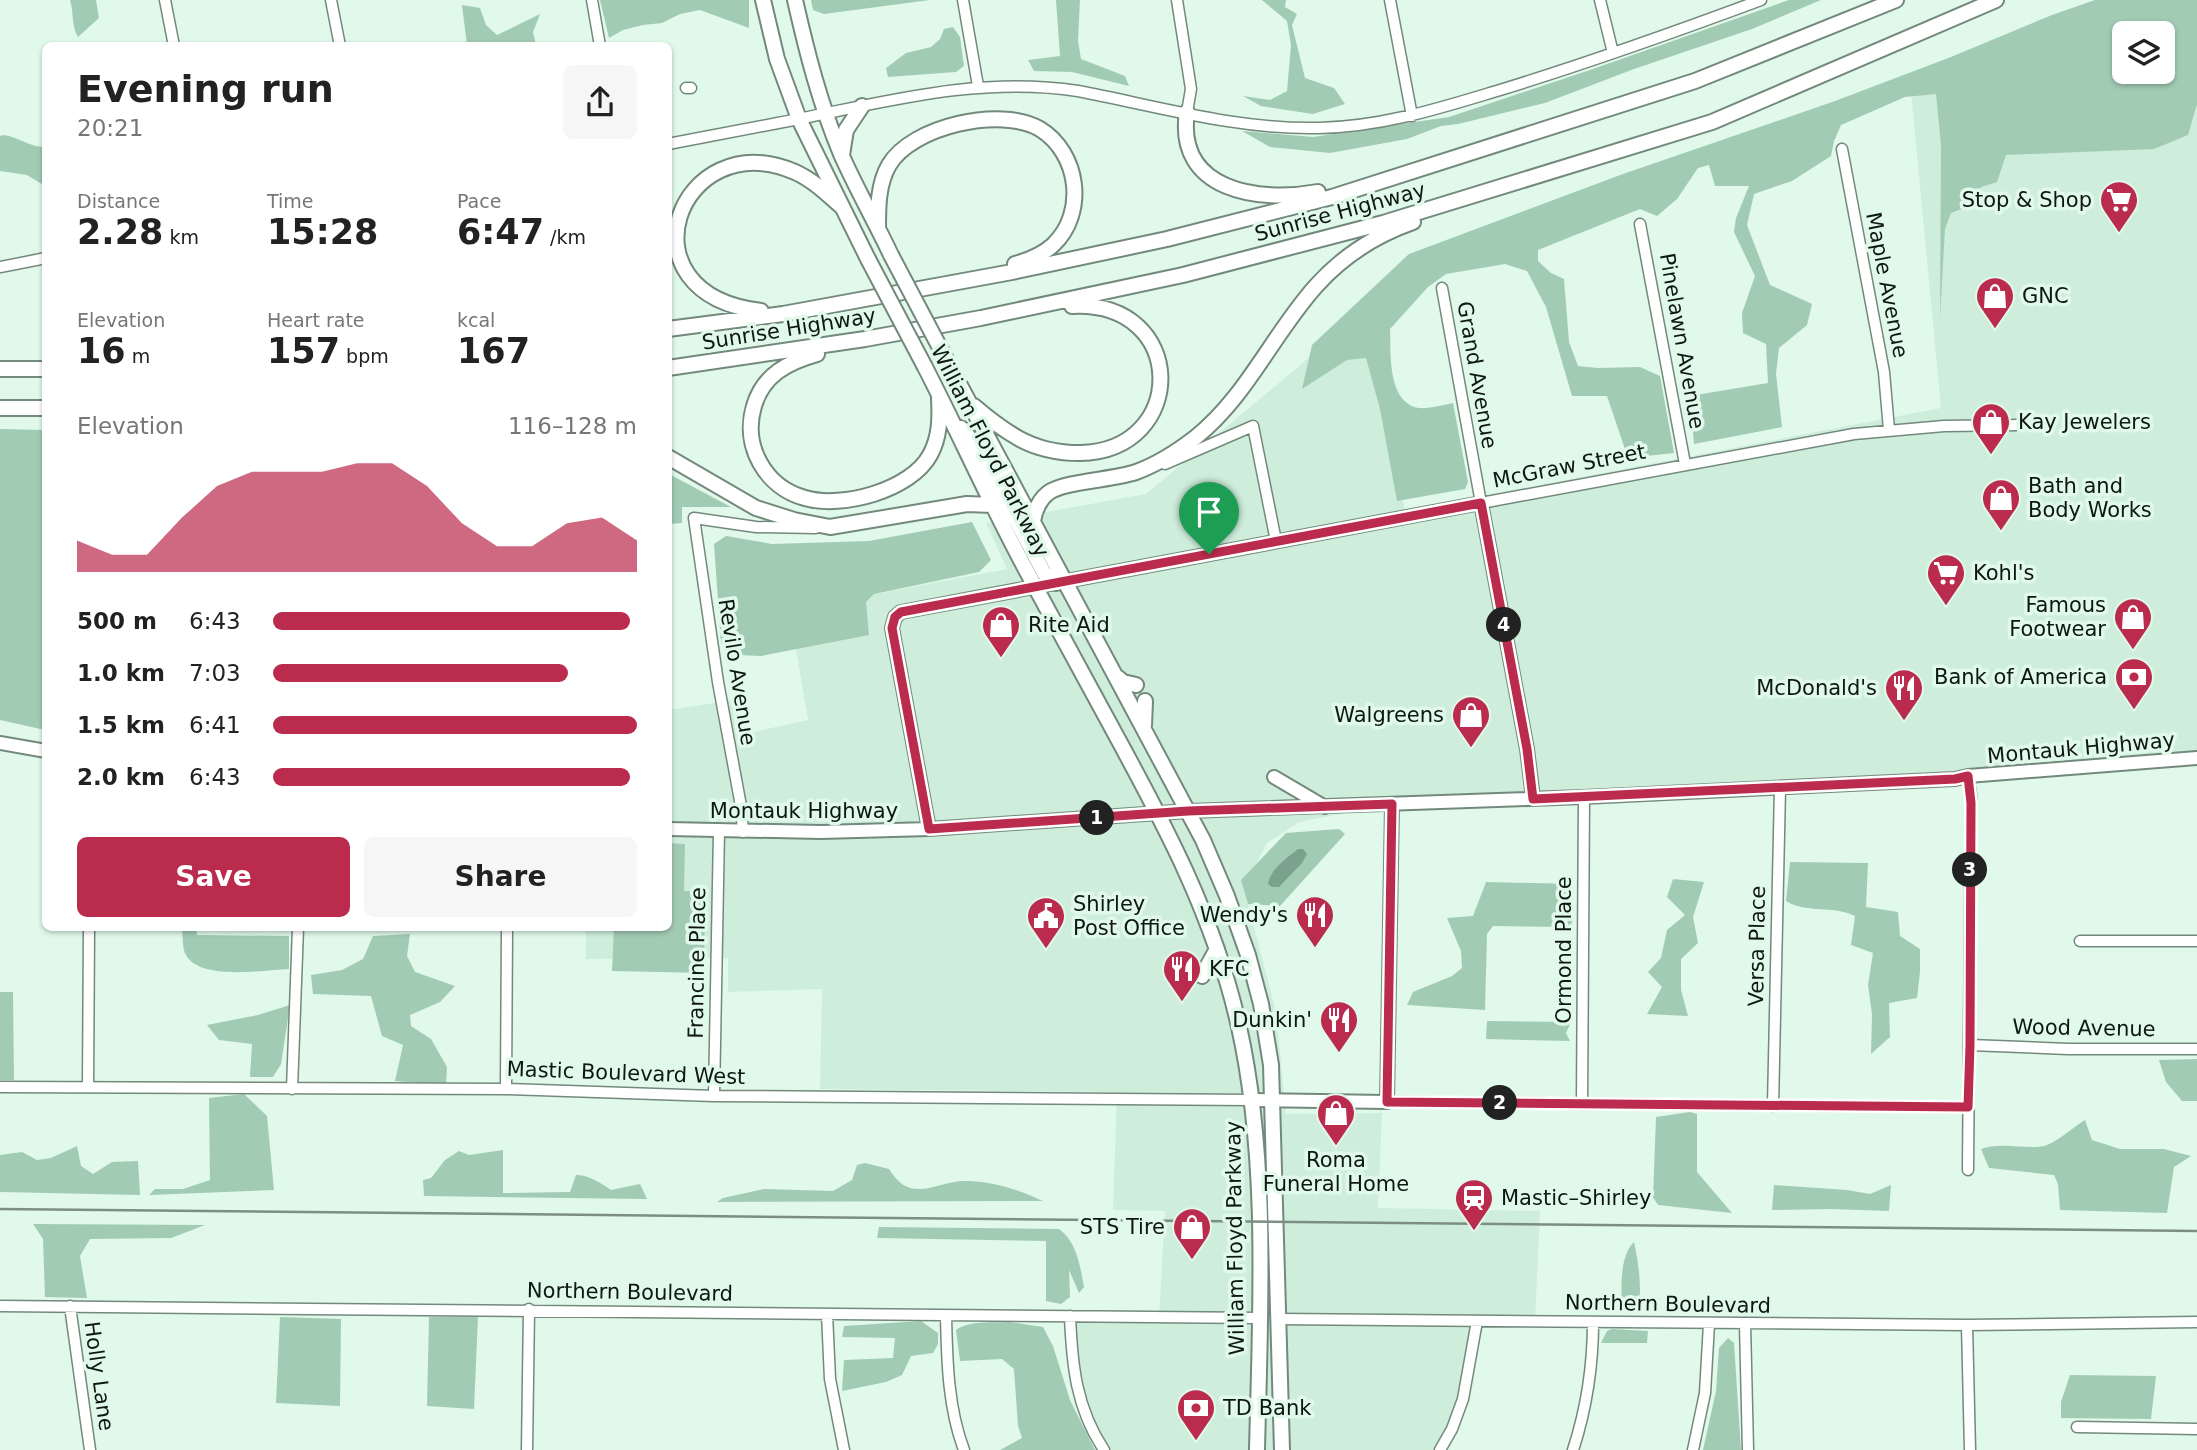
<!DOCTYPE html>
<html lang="en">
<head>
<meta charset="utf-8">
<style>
	:root { --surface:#fff; --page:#f6f6f6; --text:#222; --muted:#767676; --accent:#bb2b4d }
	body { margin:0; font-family:"DejaVu Sans",sans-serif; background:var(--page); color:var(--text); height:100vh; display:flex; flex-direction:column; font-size:26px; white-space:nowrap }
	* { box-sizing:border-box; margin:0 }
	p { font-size:23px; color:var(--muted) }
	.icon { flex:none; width:38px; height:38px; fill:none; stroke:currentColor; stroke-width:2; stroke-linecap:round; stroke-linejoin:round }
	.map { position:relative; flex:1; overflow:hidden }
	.details { position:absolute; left:42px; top:42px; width:630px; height:889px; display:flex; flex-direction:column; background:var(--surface); border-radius:10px; box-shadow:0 2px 5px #0004 }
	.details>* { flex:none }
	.buttons { position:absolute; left:2112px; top:21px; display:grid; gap:14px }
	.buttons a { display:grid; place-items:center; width:63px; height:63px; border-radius:10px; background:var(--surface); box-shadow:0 2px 5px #0004; font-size:35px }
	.pin { position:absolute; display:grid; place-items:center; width:60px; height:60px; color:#fff; margin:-72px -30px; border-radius:50% 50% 50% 0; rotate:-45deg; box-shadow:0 0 7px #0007 }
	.pin .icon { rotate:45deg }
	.km { position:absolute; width:35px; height:35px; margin:-18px; border-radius:50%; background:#222; color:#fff; font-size:19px; line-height:35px; text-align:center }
	.round { display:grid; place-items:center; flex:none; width:74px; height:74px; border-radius:10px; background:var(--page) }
	.summary { display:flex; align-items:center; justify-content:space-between; height:119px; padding:0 35px }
	h1 { font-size:38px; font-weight:700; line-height:52px }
	.stats { display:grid; grid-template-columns:repeat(3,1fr); gap:10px; height:119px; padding:7px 35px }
	.stats div { display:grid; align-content:center }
	.stats b { font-size:35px; font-weight:700 }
	.stats small { font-size:19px; font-weight:400 }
	.stats p { font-size:19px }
	.chart { height:196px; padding:14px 35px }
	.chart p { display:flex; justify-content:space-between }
	.chart svg { width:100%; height:126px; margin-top:7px; fill:var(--accent); opacity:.7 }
	.action { display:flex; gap:14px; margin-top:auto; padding:14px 35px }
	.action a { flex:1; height:80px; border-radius:10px; background:var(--accent); color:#fff; font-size:28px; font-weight:700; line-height:80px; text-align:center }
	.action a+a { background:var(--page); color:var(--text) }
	ul { padding:0 35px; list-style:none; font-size:23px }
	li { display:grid; grid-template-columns:112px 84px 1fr; align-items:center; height:52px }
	li i { height:18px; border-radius:9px; background:var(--accent) }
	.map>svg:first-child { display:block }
</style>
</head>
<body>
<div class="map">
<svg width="2197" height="1450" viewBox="0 0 2197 1450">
	<rect width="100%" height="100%" fill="#e0f9ea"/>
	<path fill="#ceeedb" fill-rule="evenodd" d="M2094,19L2197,23V758L1968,776L1392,804L1299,822L1267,843L1244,888L1276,1012L1286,1114L1382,1113L1378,1208L1540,1211L1535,1322L1477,1321L1469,1376L1440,1450H1104L1086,1418L1070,1316L1159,1317L1165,1211L1113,1210L1117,1092L820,1089L822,989L728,992V958L586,959V928H668L669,710L739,699V735L808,720L796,649L869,630L859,597L1007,569L986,523L1146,494L1304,362L1364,308L1405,511L1941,408L1910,81ZM2124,33H2163V72H2124Z"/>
	<path fill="#a2cbb4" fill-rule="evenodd" d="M70,0H96L99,18L78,37C71,25 74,13 70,0Z
		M600,0H749V28L700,10L680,14L662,23L643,25L623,30L609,38Z
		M811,0H930L824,14L813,10Z
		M1056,0H1080L1078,41L1081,59L1125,76L1129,86L1072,72L1034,71L1028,60L1060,56Z
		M1262,0H1286L1285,7L1297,14L1292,25L1305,78L1334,88L1345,104L1313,114L1261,106L1243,96L1270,100L1287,91L1291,45L1287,21Z
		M1789,0H1821L1752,29L1634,69L1545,103L1458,124L1441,126L1407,139L1330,153L1270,147L1242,131L1313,137L1449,117L1590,70Z
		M2095,0H2197V104L2188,135L2154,149L2006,155L1997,182L1981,187L1972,205L1951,213L1945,229L1940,318L1941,145L1936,94L1905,97L1841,125L1834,141L1831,156L1792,181L1754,194L1747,225L1770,285L1812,304L1807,325L1779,348L1776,374L1782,427L1694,444L1690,396L1768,383L1766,344L1743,333L1742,313L1755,276L1734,232L1736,218L1749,186H1715L1709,165L1698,168L1677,199L1657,216L1640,209L1538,250V261L1551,273L1564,279L1569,342L1578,366L1598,368L1640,367L1660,376L1674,453L1628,458L1607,396H1572L1546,307L1527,271L1505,264L1446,274L1428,287L1390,329C1391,352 1387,403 1419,408C1429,409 1443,405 1453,403L1468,482L1465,489L1397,501L1380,409L1366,358L1347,360L1302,389L1312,345L1409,254L1623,174L1835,101L1951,57L2052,15ZM2163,33V72H2124V33Z
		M462,5L480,8L486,25L497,35L540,14L533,32L536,45H467Z
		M953,27L960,37L964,66L956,72L888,77L886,68L906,53L931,47L940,39L944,29Z
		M3,135C19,137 29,147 45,147V186L27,175L0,171V136Z
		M0,429L45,430V730L0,720Z
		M668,474H669L731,507H682V523L669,524Z
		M972,522L991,560L979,572L874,594L866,602L869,635L761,656L738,655L721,643L714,544L726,536L772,544L869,541Z
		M1339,829L1345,834L1280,906L1248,904L1241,880L1286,833Z
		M669,843L685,844L684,891H705L704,973L612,971L614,928H668Z
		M1790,862L1868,863L1866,907L1898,912L1900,936L1920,949V972L1917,998L1889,1003L1890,1037L1871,1054L1872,1014L1868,985L1873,953L1851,945L1855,916C1833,905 1807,914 1786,901Z
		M1673,879L1704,882L1693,917L1698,943L1681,959V990L1688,1016L1647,1014L1662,987L1648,972L1661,958L1667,930L1685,915L1667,897Z
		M1486,882L1573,884L1572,923L1567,927L1493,926L1487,934L1485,1010L1407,1005L1413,992L1452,976L1462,968L1461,951L1447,918L1473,916Z
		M182,928H196L197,935L289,936V969C264,970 200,981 186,955C182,949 183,935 182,928Z
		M410,934L407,956L415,972L455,986L440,1002L410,1015L411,1026L431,1039L447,1067L446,1085L395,1081L403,1045L382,1036L371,996L313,994L311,975L342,970L363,959L373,936Z
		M0,992H13L14,1080H0Z
		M290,1005L281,1064L273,1077H250L252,1044L219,1040L207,1025L258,1015Z
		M1487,1021L1571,1022L1566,1033L1570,1041L1486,1039Z
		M2197,1059V1101H2182L2166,1082L2159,1060Z
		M244,1094L267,1116L274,1190L149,1195L155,1189H183L210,1180L209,1098Z
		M1690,1112L1697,1114V1172L1732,1213L1658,1205L1653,1197L1656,1117Z
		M2085,1120L2092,1140L2120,1149H2164L2191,1156L2174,1167L2167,1213L2060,1210L2058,1184L2054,1175L1989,1168L1981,1149C2001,1141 2033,1151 2047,1145C2060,1140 2073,1127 2085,1120Z
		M77,1146L81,1166L93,1174L112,1162L138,1161L140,1195L0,1192V1155L22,1152L37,1160L51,1158Z
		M503,1150V1193L570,1192L576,1175C589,1175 601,1183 611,1190L640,1184L647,1199L424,1196L423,1180L431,1178L445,1160L459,1151L469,1155Z
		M865,1163L889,1169C912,1207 937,1179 969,1181C1000,1183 1015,1189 1043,1201L717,1202L723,1198L764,1189L833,1191L852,1180L857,1165Z
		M1774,1185L1847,1190L1870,1194L1891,1185L1889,1211L1831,1209L1772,1210Z
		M33,1224L205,1225L171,1238L90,1239L80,1256L87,1298L45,1297L43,1239Z
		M879,1227L1059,1229C1077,1242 1080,1266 1084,1287L1079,1293L1069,1270L1070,1297L1061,1304L1046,1301V1241L877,1238Z
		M1634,1242C1638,1259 1644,1297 1636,1312L1623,1309C1620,1290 1620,1255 1634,1242Z
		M478,1316L474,1409L427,1406L429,1317Z
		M280,1317L341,1319L340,1406L276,1403Z
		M921,1321L938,1333V1344L933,1353L911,1356L902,1375L886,1382L842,1391L844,1360L893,1358L895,1338L842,1337L844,1326Z
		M1009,1322L1043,1327L1053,1346L1070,1400L1095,1450H1000L1022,1438L1018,1426L1014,1369L1002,1359L960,1361L956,1330C970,1320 992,1323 1009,1322Z
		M1612,1329L1648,1331L1647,1343H1601L1607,1331Z
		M1728,1338L1734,1343L1741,1450H1703L1716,1391L1719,1348Z
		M2070,1375L2156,1376L2151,1419L2061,1418V1402Z"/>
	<path fill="#7aa28c" d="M1298,849H1303L1307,854L1302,863L1279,887H1272L1268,884C1271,868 1286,859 1298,849Z"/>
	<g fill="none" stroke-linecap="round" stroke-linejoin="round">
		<defs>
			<path id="minor" d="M165,0L174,46
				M331,0L340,46
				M592,0L600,46
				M963,0L978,86
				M1177,0L1191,89L1187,112
				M1390,0L1412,116
				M1600,0L1613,53
				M686,88H691
				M668,144C705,137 742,130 778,123C878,104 976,75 1078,91C1157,106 1238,130 1319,128C1382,127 1440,108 1500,90C1588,63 1675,32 1761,0
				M1842,149L1884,372L1889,430
				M1640,224L1685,464
				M0,267L46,258
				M1442,288L1481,503L1854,434L1944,426L2019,425
				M1165,464L1253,426L1276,541
				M743,832L741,806L718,682L694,518L756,527L816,528
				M2080,941H2197
				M1970,1045L2068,1049H2197
				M0,1087L506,1089L714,1096L1251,1100
				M88,1087L89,928
				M292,1089L298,928
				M506,1089L507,928
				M714,1096L719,831
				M1387,1102L1968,1107
				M1582,1104L1584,797
				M1773,1106L1780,788
				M1968,1170L1971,795L1968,776
				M0,1306L1259,1318
				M70,1306L90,1450
				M827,1314L830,1379L844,1450
				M946,1316C947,1361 948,1408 964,1450
				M1070,1316C1072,1365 1076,1408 1104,1450
				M1279,1319L1967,1325L2197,1322
				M1745,1324L1748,1450
				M1967,1325L1970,1450
				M2077,1427L2197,1429
				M527,1450L529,1309
				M1440,1450L1452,1429L1463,1399L1477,1321
				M1573,1450C1587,1407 1593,1367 1593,1322
				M1693,1450L1705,1393L1709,1324"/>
			<path id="major" d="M0,743L46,751
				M1274,777L1325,807
				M668,829L821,832L929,829L1188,811L1584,797L1955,779L1968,776L2197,758
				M929,829L892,628L895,617L901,612L1481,503L1527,749L1533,798
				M1251,1100L1387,1102L1392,804"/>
			<path id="highway" d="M763,0L777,59L799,119L868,259
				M795,0C807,53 820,104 841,154C856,188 875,221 891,255
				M1187,112C1175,191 1259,203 1318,192
				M842,155L846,130L862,106
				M878,228C878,207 878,184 889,165C912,126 1001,106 1040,129C1079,153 1087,213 1053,245C1042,255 1029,260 1015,264
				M761,311C615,294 679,122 795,172C813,180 827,194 842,207
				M668,329L783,314L1012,272L1167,239L1332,197L1695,81L1896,0
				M817,354C788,362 763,375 754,406C742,446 765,487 805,498C842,509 911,490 930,455C940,437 940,418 939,398
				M948,363L1203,840L1227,896L1248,955L1261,1004L1271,1065L1282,1450
				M925,367C963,441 996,517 1037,590C1062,636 1087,682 1112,728C1165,825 1215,918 1239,1027C1269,1161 1260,1313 1257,1450
				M668,368L865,339L981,318L1183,275L1383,223L1712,122L1996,0
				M0,369H46
				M974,406C988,418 1002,429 1018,438C1036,448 1059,453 1080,453C1189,451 1188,300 1072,306
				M0,408H46
				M961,428L978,448L1044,573L1056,583
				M668,457L756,508L794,520L830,527L967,504L992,505
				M1033,521C1035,510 1039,500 1048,493C1064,481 1114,480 1136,472C1158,464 1178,451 1196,437C1247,396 1273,334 1316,286C1342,257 1376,235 1413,222
				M1117,677L1123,682L1136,685
				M1144,726L1145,701
				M1202,976L1217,949"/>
		</defs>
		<use href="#minor" stroke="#73897c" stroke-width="13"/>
		<use href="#major" stroke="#73897c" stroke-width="16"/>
		<use href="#highway" stroke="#73897c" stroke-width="18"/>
		<use href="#minor" stroke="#fff" stroke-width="10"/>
		<use href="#major" stroke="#fff" stroke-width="12"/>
		<use href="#highway" stroke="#fff" stroke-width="14"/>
		<path stroke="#7c8e84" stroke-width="2.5" d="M0,1209L2197,1231"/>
		<defs>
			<path id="highway-bridge" d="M891,255L948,363
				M868,259L925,367"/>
		</defs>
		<use href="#highway-bridge" stroke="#73897c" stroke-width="18" stroke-linecap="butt"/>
		<use href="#highway-bridge" stroke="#fff" stroke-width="14"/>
	</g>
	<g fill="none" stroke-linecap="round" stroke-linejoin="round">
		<defs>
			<path id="route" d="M1481,503L1527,749L1533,799L1955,779L1968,776L1971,803L1970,1045L1968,1107L1387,1102L1392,804L1188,811L929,829L892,628L895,617L901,612Z"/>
		</defs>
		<use href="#route" stroke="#fff" stroke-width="14"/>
		<use href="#route" stroke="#bb2b4d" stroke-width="9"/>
	</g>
	<defs>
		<symbol id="supermarket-pin" viewBox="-11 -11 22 30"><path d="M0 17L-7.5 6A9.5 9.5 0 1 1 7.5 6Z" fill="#bb2b4d" stroke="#e0f9ea"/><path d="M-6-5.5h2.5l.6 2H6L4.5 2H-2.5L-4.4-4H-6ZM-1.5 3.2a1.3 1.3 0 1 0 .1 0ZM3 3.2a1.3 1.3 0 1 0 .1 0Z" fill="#fff"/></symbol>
		<symbol id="shop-pin" viewBox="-11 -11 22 30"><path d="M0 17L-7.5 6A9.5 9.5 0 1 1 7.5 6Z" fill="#bb2b4d" stroke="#e0f9ea"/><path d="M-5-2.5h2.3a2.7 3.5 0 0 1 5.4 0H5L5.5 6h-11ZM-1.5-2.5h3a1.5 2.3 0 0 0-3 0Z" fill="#fff"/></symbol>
		<symbol id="bank-pin" viewBox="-11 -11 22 30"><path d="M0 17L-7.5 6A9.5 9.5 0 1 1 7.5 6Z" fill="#bb2b4d" stroke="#e0f9ea"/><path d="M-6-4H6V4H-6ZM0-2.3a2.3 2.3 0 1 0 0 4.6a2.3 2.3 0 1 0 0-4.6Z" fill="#fff"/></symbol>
		<symbol id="restaurant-pin" viewBox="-11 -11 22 30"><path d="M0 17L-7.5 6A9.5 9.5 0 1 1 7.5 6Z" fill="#bb2b4d" stroke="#e0f9ea"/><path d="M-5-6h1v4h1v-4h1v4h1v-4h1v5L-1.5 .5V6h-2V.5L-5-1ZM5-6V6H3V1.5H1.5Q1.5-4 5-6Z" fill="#fff"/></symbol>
		<symbol id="civic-pin" viewBox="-11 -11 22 30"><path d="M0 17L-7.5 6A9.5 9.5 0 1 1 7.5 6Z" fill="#bb2b4d" stroke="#e0f9ea"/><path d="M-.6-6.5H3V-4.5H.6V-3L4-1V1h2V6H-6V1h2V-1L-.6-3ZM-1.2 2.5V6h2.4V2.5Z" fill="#fff"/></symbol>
		<symbol id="station-pin" viewBox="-11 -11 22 30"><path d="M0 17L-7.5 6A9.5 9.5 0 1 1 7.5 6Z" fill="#bb2b4d" stroke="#e0f9ea"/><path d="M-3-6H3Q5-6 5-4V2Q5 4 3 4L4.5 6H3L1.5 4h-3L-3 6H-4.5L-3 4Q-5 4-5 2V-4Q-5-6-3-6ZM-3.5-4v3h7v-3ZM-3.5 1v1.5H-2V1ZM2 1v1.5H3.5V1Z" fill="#fff"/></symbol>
	</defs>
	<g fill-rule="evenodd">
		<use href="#supermarket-pin" x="2097" y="178" width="44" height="60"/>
		<use href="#shop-pin" x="1973" y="274" width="44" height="60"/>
		<use href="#shop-pin" x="1969" y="400" width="44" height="60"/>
		<use href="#shop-pin" x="1979" y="476" width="44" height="60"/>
		<use href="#supermarket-pin" x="1924" y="551" width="44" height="60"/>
		<use href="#shop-pin" x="2111" y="595" width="44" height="60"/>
		<use href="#shop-pin" x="979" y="603" width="44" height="60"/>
		<use href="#bank-pin" x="2112" y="655" width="44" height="60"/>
		<use href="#restaurant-pin" x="1882" y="666" width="44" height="60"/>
		<use href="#shop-pin" x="1449" y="693" width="44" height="60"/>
		<use href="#restaurant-pin" x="1293" y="893" width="44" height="60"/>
		<use href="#civic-pin" x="1024" y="894" width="44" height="60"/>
		<use href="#restaurant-pin" x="1160" y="947" width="44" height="60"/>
		<use href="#restaurant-pin" x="1317" y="998" width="44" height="60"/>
		<use href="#shop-pin" x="1314" y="1091" width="44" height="60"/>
		<use href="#station-pin" x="1452" y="1176" width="44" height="60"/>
		<use href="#shop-pin" x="1170" y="1205" width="44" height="60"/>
		<use href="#bank-pin" x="1174" y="1386" width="44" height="60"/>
	</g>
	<g text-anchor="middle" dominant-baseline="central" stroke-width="7" stroke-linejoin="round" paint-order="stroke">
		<g font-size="21" fill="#0e1712" stroke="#e0f9ea" text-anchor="start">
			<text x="2092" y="200" text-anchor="end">Stop &amp; Shop</text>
			<text x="2022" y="296">GNC</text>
			<text x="2018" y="422">Kay Jewelers</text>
			<text x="2028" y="486">Bath and<tspan x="2028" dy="24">Body Works</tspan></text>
			<text x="1973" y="573">Kohl's</text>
			<text x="2106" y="605" text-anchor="end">Famous<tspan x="2106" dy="24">Footwear</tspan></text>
			<text x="1028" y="625">Rite Aid</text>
			<text x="2107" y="677" text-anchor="end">Bank of America</text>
			<text x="1877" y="688" text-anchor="end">McDonald's</text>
			<text x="1444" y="715" text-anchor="end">Walgreens</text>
			<text x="1073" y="904">Shirley<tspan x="1073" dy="24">Post Office</tspan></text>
			<text x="1288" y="915" text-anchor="end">Wendy's</text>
			<text x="1209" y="969">KFC</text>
			<text x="1312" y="1020" text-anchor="end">Dunkin'</text>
			<text x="1336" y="1160" text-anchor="middle">Roma<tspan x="1336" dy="24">Funeral Home</tspan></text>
			<text x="1501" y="1198">Mastic–Shirley</text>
			<text x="1165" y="1227" text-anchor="end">STS Tire</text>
			<text x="1223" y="1408">TD Bank</text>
		</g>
		<g font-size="21" fill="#0e1712" stroke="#e0f9ea">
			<text transform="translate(1340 212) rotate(-15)">Sunrise Highway</text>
			<text transform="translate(1887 285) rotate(79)">Maple Avenue</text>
			<text transform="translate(789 329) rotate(-9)">Sunrise Highway</text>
			<text transform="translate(1682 341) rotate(80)">Pinelawn Avenue</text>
			<text transform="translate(1477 375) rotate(80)">Grand Avenue</text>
			<text transform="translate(990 451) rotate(63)">William Floyd Parkway</text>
			<text transform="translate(1569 466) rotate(-11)">McGraw Street</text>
			<text transform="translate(737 672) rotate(81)">Revilo Avenue</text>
			<text transform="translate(2081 748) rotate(-5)">Montauk Highway</text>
			<text x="804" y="811">Montauk Highway</text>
			<text transform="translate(1757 946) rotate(-89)">Versa Place</text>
			<text transform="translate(1564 950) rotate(-90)">Ormond Place</text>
			<text transform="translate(697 963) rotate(-89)">Francine Place</text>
			<text transform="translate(2084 1028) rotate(1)">Wood Avenue</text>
			<text transform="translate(626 1073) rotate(2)">Mastic Boulevard West</text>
			<text transform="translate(1235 1238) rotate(-91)">William Floyd Parkway</text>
			<text transform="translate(630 1292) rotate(1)">Northern Boulevard</text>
			<text transform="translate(1668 1304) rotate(1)">Northern Boulevard</text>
			<text transform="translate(99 1376) rotate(82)">Holly Lane</text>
		</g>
	</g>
</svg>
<div class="buttons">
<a><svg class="icon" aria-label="layers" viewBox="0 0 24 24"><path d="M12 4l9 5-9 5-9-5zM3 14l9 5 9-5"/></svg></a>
</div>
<div class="pin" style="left:1209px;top:554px;background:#1e9e55"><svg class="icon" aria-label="arrive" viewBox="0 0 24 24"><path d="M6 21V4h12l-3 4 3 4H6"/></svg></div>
<b class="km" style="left:1097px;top:818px">1</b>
<b class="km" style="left:1500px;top:1103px">2</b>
<b class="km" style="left:1970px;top:870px">3</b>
<b class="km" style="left:1504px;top:625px">4</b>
<section class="details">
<div class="summary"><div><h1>Evening run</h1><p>20:21</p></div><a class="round"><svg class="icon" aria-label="share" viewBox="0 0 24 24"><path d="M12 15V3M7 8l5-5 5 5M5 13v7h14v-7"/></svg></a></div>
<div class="stats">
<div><p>Distance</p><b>2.28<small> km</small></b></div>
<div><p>Time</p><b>15:28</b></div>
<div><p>Pace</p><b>6:47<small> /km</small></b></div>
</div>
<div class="stats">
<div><p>Elevation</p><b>16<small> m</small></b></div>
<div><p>Heart rate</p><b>157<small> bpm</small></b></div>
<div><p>kcal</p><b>167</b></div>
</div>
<div class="chart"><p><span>Elevation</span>116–128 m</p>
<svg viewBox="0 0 160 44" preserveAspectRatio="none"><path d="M0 44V33L10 38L20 38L30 25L40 14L50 9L60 9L70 9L80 6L90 6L100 14L110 27L120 35L130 35L140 27L150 25L160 33V44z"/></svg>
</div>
<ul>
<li><b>500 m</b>6:43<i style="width:98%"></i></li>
<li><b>1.0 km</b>7:03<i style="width:81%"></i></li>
<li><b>1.5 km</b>6:41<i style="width:100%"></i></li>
<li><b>2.0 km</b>6:43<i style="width:98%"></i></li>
</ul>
<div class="action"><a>Save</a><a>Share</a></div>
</section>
</div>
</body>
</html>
